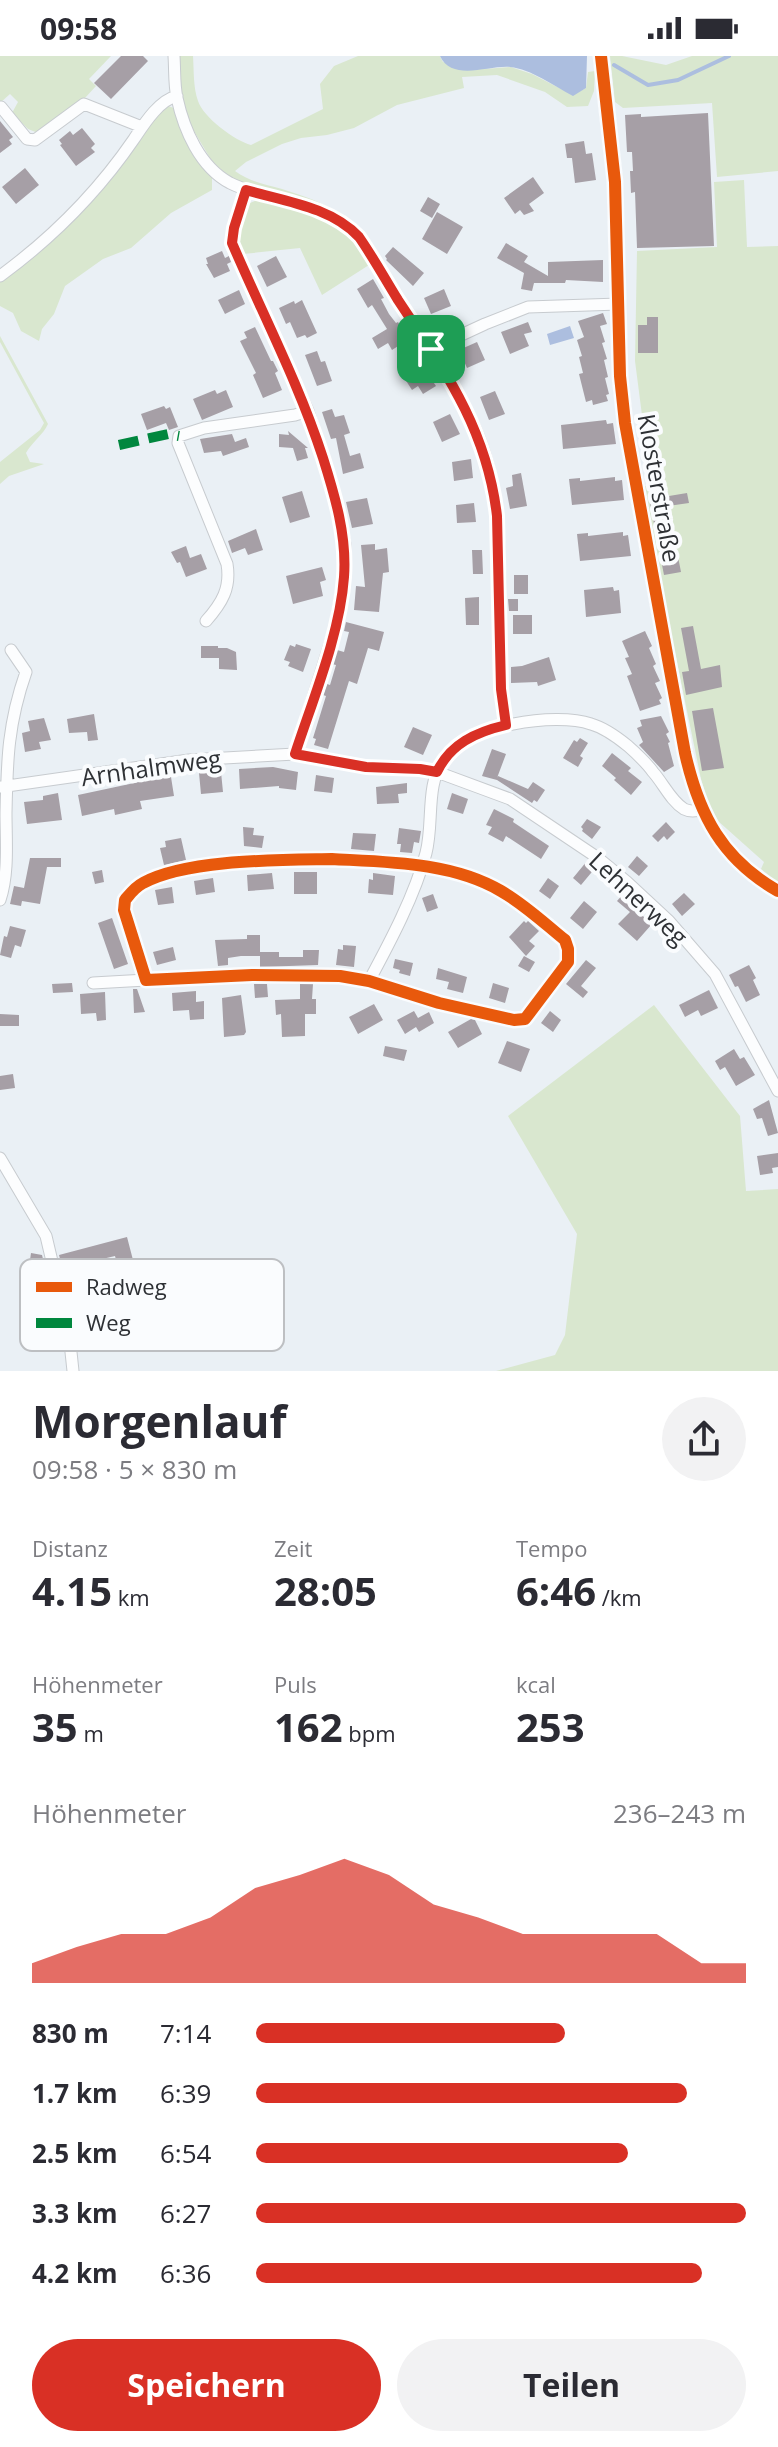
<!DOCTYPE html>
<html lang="de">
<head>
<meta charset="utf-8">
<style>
	:root { --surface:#fff; --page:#f2f2f3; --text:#2b2b33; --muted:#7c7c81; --accent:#d93025 }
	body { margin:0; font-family:"Open Sans",sans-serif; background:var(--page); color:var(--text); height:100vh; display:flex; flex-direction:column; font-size:30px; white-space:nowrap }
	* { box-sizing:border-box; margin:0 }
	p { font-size:26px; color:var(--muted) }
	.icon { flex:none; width:44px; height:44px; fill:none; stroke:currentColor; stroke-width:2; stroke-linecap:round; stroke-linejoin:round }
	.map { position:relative; height:1315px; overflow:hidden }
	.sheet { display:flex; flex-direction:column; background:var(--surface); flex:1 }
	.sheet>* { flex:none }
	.pin { position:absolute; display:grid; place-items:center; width:68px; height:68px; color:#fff; margin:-34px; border-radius:16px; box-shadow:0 4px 12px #0006 }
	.round { display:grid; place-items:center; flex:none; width:84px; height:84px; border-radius:42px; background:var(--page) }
	.head { display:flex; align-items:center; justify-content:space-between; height:136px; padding:0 32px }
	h1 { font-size:44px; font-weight:700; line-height:60px }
	.figures { display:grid; grid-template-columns:repeat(3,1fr); gap:12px; height:136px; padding:8px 32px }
	.figures div { display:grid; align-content:center }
	.figures b { font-size:40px; font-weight:700 }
	.figures small { font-size:22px; font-weight:400 }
	.figures p { font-size:22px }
	.chart { height:224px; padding:16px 32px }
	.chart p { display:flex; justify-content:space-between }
	.chart svg { width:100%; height:144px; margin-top:8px; fill:var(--accent); opacity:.7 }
	.primary-button { display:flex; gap:16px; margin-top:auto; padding:16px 32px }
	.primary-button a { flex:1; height:92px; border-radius:48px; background:var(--accent); color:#fff; font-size:32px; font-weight:700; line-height:92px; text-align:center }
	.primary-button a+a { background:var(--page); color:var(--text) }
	ul { padding:0 32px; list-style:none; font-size:26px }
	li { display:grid; grid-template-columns:128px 96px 1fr; align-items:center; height:60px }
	li i { height:20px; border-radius:10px; background:var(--accent) }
	.status { display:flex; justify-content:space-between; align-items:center; height:56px; padding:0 40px; background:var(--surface); direction:ltr }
	.status svg { height:22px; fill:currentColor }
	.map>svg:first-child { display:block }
</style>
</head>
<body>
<div class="status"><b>09:58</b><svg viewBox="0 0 49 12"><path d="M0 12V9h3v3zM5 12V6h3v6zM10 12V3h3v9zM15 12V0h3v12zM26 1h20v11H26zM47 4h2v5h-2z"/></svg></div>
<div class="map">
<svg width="778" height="1315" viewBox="0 0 778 1315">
	<rect width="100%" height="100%" fill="#eaf0f5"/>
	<path fill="#d9e7cf" d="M0,0H111L89,23L96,30L85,42L38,77L28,73L12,57L18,46L10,38L0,47Z
		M178,0H193C194,15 193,31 198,45C203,61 235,85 251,89L323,53L320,28L334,10L358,0H440L443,6L484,13L511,11L532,18L573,39L586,32L588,16L595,15L594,35L588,50L567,51L545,36L497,19L462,21L464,32L397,49L354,72L327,79L301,82L282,88L246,106L235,115C250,126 265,128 282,133C332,149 350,158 380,200L377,202L358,175L235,125L216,112L192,72L183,49Z
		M610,0H622L666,9L692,0H778V115L717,121L712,47L623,52L615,46Z
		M168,50L174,52L183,76L212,119V134L171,157L131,192L103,203L65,230L54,258L42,273L39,285L21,275L13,257L0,250V224C26,204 54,185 77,160C111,126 132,82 168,50Z
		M744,124L747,191L778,190V827L761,813L764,806L718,765L708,746L701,723L641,431L651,429L635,305L637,195L717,191L714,126Z
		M260,143L323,159L347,175L369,209L322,239L300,192L243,198C233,181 240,163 250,147Z
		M0,280L48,368C43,379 32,386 26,397L30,406L44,408L9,420L0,428V406L40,374L44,367L0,286Z
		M654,949L740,1060L746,1135L778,1133V1315H496L555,1299L565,1279L577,1178L508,1060Z"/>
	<path fill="#acbedf" d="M440,0H587L586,32L573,40C554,30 531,13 510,11C489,9 452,26 440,0Z
		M570,270L574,282L550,289L547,278Z"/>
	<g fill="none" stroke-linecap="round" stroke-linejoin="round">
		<path stroke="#acbedf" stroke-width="4" d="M614,9L648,29L678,24L729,0"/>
	</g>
	<path fill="#a69fa6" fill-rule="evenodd" d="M121,0H143L148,5L111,43L94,27Z
		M708,57L714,190L637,192L635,136L631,137L630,115H633L632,96H627L625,59L641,58V61Z
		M0,65L13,81L9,84L12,88L0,97Z
		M82,72L95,88L91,92L95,96L76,110L60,89L62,88L59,84L70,75L73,79Z
		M584,85L586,98L592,97L596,124L575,127L572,102H567L565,88Z
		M25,112L39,129L16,148L2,131Z
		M533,121L544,137L529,148L534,155L524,159L520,154L515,158L504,142Z
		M428,141L440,148L432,162L420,155Z
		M437,156L463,171L447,198L422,183Z
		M506,187L528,200L524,206L548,220V206L603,204V226L566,224L565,227H534L532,235L521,233L524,217L497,202Z
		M393,191L424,217L413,230L386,204L387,203L385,200Z
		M222,195L225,202L229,200L231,206L227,208L230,215L214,222L206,208H208L206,202Z
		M276,200L287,221L267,231L257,210Z
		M373,223L384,242L381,243L389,258L396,267L398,266L409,283L392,294L388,287L378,293L372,282L387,273L372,249L368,252L357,233Z
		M444,233L451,250L431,258L424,242Z
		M239,234L245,248L225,258L218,244Z
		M302,244L317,277L307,282L305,279L297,282L290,266L286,268L279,252L294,245L295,248Z
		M603,257L607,268L600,270L605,286L602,287L607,303L604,304L608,321L605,322L609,338L606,339L608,345L593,349L592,344L586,346L579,318L583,317L579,301L582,300L577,284L584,281L578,265Z
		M647,261H658V297H638V269H647Z
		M528,266L532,276L524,278L529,290L510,298L501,276Z
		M255,271L271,305H273L278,315L275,317L282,334L263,342L253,319L256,317L240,285L247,282L244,276Z
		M477,286L485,304L467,312L459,294Z
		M317,295L321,306L325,305L332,325L317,330L305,299Z
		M415,313L418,318L425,314L436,330L423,338L418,330L412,334L403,320Z
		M215,334L217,338L226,334L233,351L202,364L193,343Z
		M495,335L505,358L489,364L480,341Z
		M164,350L166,353L170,351L178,371L169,374L166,367L147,374L141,358Z
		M332,353L335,361L344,359L350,377L344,379L350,400L360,397L364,412L343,418L336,382L331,383L322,356Z
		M450,358L460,378L442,386L433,366Z
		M606,364L607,368L613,367L616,388L563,393L561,369Z
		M288,375L308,392H305L308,402L297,405L293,392L279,391V378L289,379Z
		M232,378L235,386L246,382L249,391L223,400L221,395L204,397L200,383Z
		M471,403L473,422L454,425L452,406Z
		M521,417L527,450L510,453L506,432L513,430L512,419Z
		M615,421V425L622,424L624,444L572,449L569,423L580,422V425Z
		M667,434L669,440L687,437L689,447L668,450L681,516L664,519L648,437Z
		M302,435L310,461L290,467L282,441Z
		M367,442L373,468L352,472L346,446Z
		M474,447L476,466L457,467L456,449Z
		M256,473L263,494L248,499L245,492L232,497L228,485Z
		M623,476V480L628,479L631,500L580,505L577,478L588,477V480Z
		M375,488V494L387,492L389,516L383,517L379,556L354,554L356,530L365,531L361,489Z
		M186,490L190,502L201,498L207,513L186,521L180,506L177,507L171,496Z
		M472,494H482L483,518H473Z
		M322,511L326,524L320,526L323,540L293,548L286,520Z
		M514,519H528V538H514Z
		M613,531L614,535L619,534L621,557L586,561L584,534Z
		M479,541V569H466L465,542Z
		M508,543H518V555H509Z
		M513,559H532V578H513Z
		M346,566L384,576L379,595L368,592L357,628L349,625L328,693L314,689L316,683L313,682L326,640L323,639L327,628L330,629L336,609L332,608L337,594L344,596L349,576L344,575Z
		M693,570L701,613L720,609L722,631L686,639L682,616L689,615L681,572Z
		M645,575L652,590L649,592L656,608L653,610L660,625L655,627L662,642L659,644L661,648L640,655L627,620L632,618L625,602L629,601L622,585Z
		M296,588L311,593L303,616L288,610L290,606L284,604L290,589L295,591Z
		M201,590H218V592H227L236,596L237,614L219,613V602H201Z
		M549,601L556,624L538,630L537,626L511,627V611L522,610Z
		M713,652L724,712L702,715L692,655Z
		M94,658L98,684L88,685L87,676L69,677L67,663Z
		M661,660L669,676L666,678L670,686L668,687L674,710L664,716L639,689L643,686L637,672L642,670L640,664Z
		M44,662L51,684L39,686L41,693L25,696L22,677L30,675L28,665Z
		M413,671L432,679L423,699L404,691Z
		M580,682L588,687L580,700L583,702L578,711L563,702L574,684L577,686Z
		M492,693L506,698L497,722L498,720L528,733L533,726L545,734L537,746L534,744L532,747L497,724L482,720Z
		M612,697L631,712L628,715L642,726L631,739L614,724L616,722L602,710Z
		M273,711L298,716L296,734L279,732V730L240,733L239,713Z
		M221,716L223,736L201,738L199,717Z
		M155,718L156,723L171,721L174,740L140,745L142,753L115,759L114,753L82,760L78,739L139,726L138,721Z
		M316,719L334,722L332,737L314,735Z
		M407,727V737L398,738L399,747L377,748L376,731Z
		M58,737L62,764L27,768L24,746L43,744V740Z
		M452,737L468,743L463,758L447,753Z
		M494,753L514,763L513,766L549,790L541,803L506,780L503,786L488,778L492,771L486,769Z
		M587,763L601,771L592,783L582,775L583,773L581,771Z
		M666,766L675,776L667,784L664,780L658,786L652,780Z
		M243,771L254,772L253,779L264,780L262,792L244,790Z
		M399,772L421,775L419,787L414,786L412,797L400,796L401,788H397Z
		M353,777L376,778L374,795L351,793Z
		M181,782L186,804L164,809L160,792L166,791L165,785Z
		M637,800L648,810L639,820L628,811Z
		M30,802H61V811H47L40,848L22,845L21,850L10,848L14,830L24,832Z
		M587,805L596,811L581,829L573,822Z
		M102,814L104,826L95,828L92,816Z
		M294,816H317V838H294Z
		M272,817L274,833L248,835L247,819Z
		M373,817L395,820L393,839L368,837L369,823L373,824Z
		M213,822L215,836L196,839L194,825Z
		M548,822L559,830L550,843L539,835Z
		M172,831L174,847L158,849L155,834Z
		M625,836L640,849L636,854L652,868L637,885L618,868L630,856L617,845Z
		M684,837L695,848L682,860L672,848Z
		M433,838L438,852L427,856L422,842Z
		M584,845L597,856L583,873L570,862Z
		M112,862L128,908L114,913L98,867Z
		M524,865L526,867L528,865L539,875L529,885L535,890L526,900L509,881Z
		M10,870L26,874L21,891L15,889L11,902L0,899L4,880L7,881Z
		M247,879H260V896H279V901H303V894H319L318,909L260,911V900H241L228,902V909L218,910L215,884L247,883Z
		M343,889L356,890L354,911L336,909L338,893L343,894Z
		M173,891L176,904L157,909L153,896Z
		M524,900L535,906L529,916L518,910Z
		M395,903L413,907L410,920L399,917L400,914L393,912Z
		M586,904L596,912L581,930L588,936L583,942L566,928Z
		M749,909L756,922L753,924L760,939L746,946L738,930L735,931L729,919Z
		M438,912L467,921L463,937L447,933L449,926L436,923Z
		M72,927L73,936L53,937L52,928Z
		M493,927L509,932L505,947L489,942Z
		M254,928H267L268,941L255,942Z
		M300,928H313L312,943H316V958H305V980L282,981L281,958L276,959L275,944L300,943Z
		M133,933H137L145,956L134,957Z
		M709,934L718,952L701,960L698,954L685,961L679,949Z
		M196,935V946L204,945V963L190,964L189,954L173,955L172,937Z
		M105,936L106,964L97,965L96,957L81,958L80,938Z
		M241,939L246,976L244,979L224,981L222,942Z
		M374,948L383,964L358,978L349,961Z
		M414,955L418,962L429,956L434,967L419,976L416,971L405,978L397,964Z
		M550,955L561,964L553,976L541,967Z
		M0,958L19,959V970H0Z
		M471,963L475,964L482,978L458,992L448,976Z
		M507,985L530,993L521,1016L498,1007Z
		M385,990L407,994L404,1005L383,1000Z
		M734,993L740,1003L744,1001L755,1019L736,1030L725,1011L720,1014L715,1005Z
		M13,1018L15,1032L0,1034V1020Z
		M769,1044L778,1077L768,1080L762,1062L757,1063L753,1053Z
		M778,1097V1111L772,1112L773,1117L760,1119L757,1100Z
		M127,1181L144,1246L76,1264L59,1199ZM115,1200L125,1237L90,1246L81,1208Z
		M31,1197L42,1199L46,1215L43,1235L26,1232Z"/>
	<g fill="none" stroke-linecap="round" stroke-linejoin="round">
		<defs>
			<path id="minor" d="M174,0C175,14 174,29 177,42C184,74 200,111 230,127C250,137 272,141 294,147C315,153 337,159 354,175C368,188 376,208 386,225C416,273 451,319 474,370C516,459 490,574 506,669
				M1,51L27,83L35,84L84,48L142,71
				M246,134L234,172L232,187L308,355L331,426L345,488L344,522L335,572L295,698
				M0,220C52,182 97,137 134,83C144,68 159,44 177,40
				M431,293L485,268L528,251L619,248
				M206,565C222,547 231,532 227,508L178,387L179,380L204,372L295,359L308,355
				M0,731L189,704L295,698L366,711L420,713L437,716L510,743L598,802L627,826L669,865L715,918L778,1035
				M332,803C387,806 452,806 501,835C524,848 544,867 565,884L568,893V906L525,963L514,964L439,947L369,925L340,920L252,919L146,924L124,854L125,844C130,838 135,831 143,827C187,803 281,804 332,803Z
				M0,844C9,817 6,785 6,757C7,704 8,667 26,616L11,594
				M369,925C390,886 415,839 426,797C434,766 425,730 444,702C466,669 556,656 591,668C605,672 617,681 628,690C637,698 646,706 653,716C663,727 671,745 684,753C690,756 695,756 702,753
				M93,927L146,924
				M0,1102L46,1180L69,1277L73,1315"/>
			<path id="tertiary" d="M601,0L615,126L620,320L625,367L685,697C699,759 722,803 778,835"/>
		</defs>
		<use href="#minor" stroke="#c7cbcf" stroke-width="13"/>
		<use href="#tertiary" stroke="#c7cbcf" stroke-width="16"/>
		<use href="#minor" stroke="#fcfdfe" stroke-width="11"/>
		<use href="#tertiary" stroke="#fcfdfe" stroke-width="14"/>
		<path stroke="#00873e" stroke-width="10" stroke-dasharray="20 10" stroke-linecap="butt" d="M119,389L168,378L179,380"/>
		<defs>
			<path id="cycleway" d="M601,0L615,126L620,320L625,367L685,697C699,759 722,803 778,835
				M332,803C387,806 452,806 501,835C524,848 544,867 565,884L568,893V906L525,963L514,964L439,947L369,925L340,920L252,919L146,924L124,854L125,844C130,838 135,831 143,827C187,803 281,804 332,803Z"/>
		</defs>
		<use href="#cycleway" stroke="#fafcfe" stroke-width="17"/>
		<use href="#cycleway" stroke="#e8590c" stroke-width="12"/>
	</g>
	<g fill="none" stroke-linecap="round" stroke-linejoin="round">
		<defs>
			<path id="route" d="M246,134C284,145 331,151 359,181C373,201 385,223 398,244C445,315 487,373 497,460L501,633L506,669C476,676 450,688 437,716L420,713L366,711L295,698C313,643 340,578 344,521C347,480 335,440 323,402C299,328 263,259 232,187L234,172Z"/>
		</defs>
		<use href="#route" stroke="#fff" stroke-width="16"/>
		<use href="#route" stroke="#d93025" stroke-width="10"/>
	</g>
	<g text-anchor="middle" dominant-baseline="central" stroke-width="8" stroke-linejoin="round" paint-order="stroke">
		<g font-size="24" fill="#2e3135" stroke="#fafcfe">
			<text transform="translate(660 432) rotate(80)">Klosterstraße</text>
			<text transform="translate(151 711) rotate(-8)">Arnhalmweg</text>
			<text transform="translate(639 842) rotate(43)">Lehnerweg</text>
		</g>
	</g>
	<rect x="20" y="1203" width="264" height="92" rx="12" fill="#fafcfe" stroke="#bdbfc2" stroke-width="2"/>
	<rect x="36" y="1226" width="36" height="10" fill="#e8590c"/>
	<rect x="36" y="1262" width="36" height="10" fill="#00873e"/>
	<g font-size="22" fill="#2e3135">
		<text x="86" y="1239">Radweg</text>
		<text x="86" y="1275">Weg</text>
	</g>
</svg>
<div class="pin" style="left:431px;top:293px;background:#1e9e55"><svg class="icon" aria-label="arrive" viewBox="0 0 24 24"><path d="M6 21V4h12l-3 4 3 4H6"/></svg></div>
</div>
<section class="sheet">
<div class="head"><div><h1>Morgenlauf</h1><p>09:58 · 5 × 830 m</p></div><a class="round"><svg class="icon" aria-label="share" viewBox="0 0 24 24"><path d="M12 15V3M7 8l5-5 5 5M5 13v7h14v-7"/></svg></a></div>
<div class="figures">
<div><p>Distanz</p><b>4.15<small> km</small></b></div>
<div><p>Zeit</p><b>28:05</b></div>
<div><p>Tempo</p><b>6:46<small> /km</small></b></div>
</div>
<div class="figures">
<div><p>Höhenmeter</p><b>35<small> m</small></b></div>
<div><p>Puls</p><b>162<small> bpm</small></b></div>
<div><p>kcal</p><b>253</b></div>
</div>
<div class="chart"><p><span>Höhenmeter</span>236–243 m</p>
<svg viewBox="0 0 160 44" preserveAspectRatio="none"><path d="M0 44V38L10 33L20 29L30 29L40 24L50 15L60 11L70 6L80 11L90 20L100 24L110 29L120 29L130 29L140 29L150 38L160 38V44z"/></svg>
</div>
<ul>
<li><b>830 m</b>7:14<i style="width:63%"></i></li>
<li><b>1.7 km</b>6:39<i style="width:88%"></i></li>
<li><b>2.5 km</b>6:54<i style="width:76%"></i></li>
<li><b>3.3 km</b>6:27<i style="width:100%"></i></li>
<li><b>4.2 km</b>6:36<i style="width:91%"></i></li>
</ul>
<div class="primary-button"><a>Speichern</a><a>Teilen</a></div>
</section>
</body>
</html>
